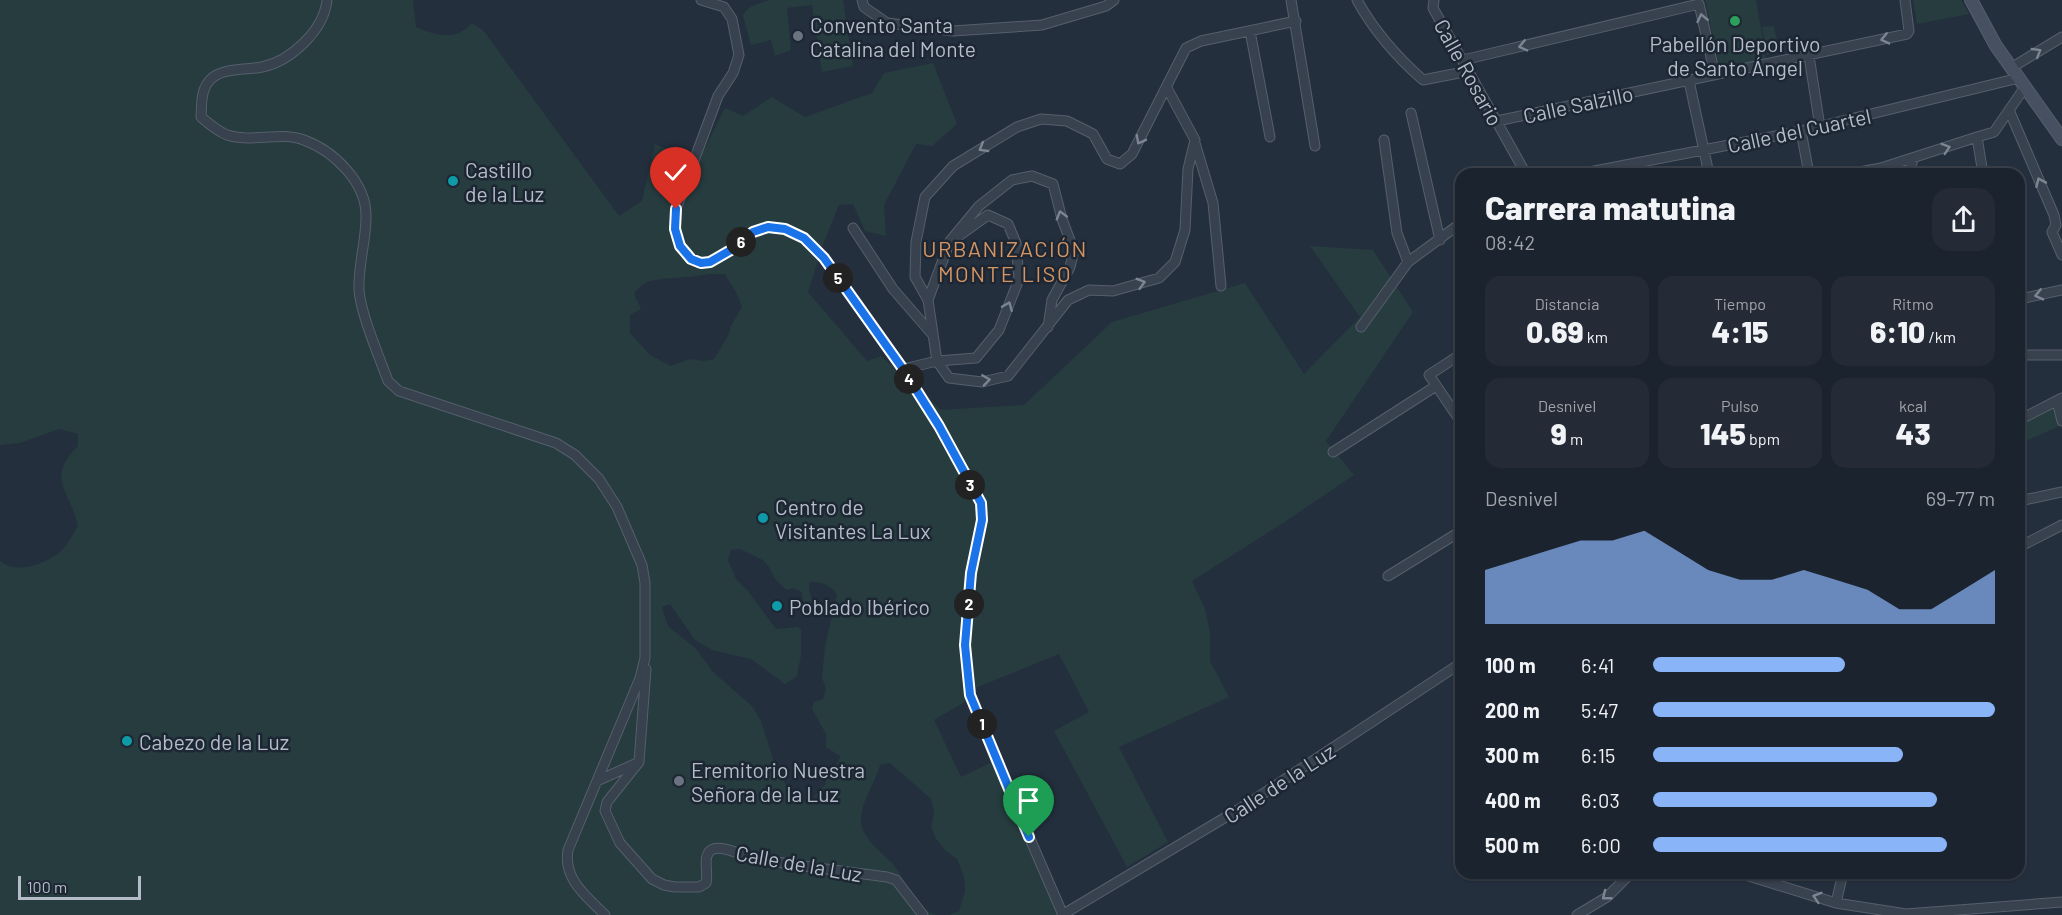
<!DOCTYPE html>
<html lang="es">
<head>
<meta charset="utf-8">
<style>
	:root { --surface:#1b232e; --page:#242b36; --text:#f1f3f6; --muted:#a0a4aa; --line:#39404a; --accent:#8ab4f8 }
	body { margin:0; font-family:Barlow,sans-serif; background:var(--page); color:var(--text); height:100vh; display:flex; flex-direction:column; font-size:22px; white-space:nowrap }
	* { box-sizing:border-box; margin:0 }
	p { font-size:20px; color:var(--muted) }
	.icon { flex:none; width:33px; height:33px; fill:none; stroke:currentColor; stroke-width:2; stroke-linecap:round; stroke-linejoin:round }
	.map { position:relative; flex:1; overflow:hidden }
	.panel { position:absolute; left:1455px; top:168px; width:570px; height:711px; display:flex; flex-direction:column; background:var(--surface); border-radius:18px; box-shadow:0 2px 4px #0004,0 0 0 2px var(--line) }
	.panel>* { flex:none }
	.scale { position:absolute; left:18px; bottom:15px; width:123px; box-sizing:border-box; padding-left:6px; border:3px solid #b4bcc9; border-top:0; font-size:16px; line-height:21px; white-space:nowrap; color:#b4bcc9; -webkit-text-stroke:4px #1d2633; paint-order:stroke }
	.pin { position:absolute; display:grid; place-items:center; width:51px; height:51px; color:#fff; margin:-62px -26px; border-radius:50% 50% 50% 0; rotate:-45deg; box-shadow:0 0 6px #0007 }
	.pin .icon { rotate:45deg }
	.km { position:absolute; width:30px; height:30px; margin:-15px; border-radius:50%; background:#222; color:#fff; font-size:16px; line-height:30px; text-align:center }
	.round { display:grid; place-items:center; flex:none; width:63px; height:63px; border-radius:18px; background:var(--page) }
	.head { display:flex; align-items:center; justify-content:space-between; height:102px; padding:0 30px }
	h1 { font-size:33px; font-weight:800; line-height:45px }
	.figures { display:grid; grid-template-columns:repeat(3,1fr); gap:9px; height:102px; padding:6px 30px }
	.figures div { display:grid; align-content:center; border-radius:15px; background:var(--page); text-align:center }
	.figures b { font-size:30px; font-weight:800 }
	.figures small { font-size:16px; font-weight:400 }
	.figures p { font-size:16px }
	.chart { height:168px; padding:12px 30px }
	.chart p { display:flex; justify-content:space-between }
	.chart svg { width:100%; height:108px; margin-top:6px; fill:var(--accent); opacity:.7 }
	ul { padding:0 30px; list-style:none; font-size:20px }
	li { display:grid; grid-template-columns:96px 72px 1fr; align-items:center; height:45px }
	li i { height:15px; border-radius:8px; background:var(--accent) }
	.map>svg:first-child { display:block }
</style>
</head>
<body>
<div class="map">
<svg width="2062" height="915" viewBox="0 0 2062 915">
	<rect width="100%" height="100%" fill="#242f3e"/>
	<path fill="#263c3f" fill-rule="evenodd" d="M0,0H413L416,27C436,35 455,42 472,23L483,30L619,216L642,201L655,144L691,159L703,152L725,108L743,116L772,97L805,117L872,93L884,73L933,63L957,124L932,146L916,144L884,205L886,236L865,231L853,204L839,205L824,242L808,292L867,361L881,356L941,410L1024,405L1112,322L1245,283L1304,374L1360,317L1310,246L1373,250L1413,312L1326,441L1354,475L1283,523L1192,581L1205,609L1210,632V661L1229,697L1119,747L1168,842L1127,867L1054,731L1089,712L1059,654L973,689L968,700L934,720L961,777L992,762L1062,915H949L959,911L965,891L964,877L957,859L947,852L936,839L931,827L934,813L931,799L890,763L880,765C875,784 860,802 861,822C862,838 882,852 892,863C903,876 909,894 921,906C925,910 931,914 937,915H0V561C18,575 46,564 62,550C68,544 73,534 78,526C70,490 45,479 78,446V434L59,429L20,443L0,445ZM709,274H725L737,294L742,307L731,326L728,336L714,359L703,361L690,359L671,366L650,355L630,333V315L641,309L634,294C637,290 641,285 645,283C657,277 693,278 709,274ZM740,549L763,560L769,567L775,579L787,590L793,588L802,592C802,603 804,609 813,614C815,602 807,591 810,582C820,581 832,586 837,595L825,646L822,678L826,689L823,699L814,702L812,709L826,734V747L840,756L838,763L825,770L826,784L819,790L809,804L792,794L777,771L761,721L752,706L714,673L696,649L668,626L662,607L670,604L695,640L712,650L751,659L785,684L797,676L801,655V630L798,627L776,629L748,591L736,579L728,560L731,550Z
		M770,0H843L853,66L822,72L812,5L787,8L791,50L775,56L771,40L751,45L743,16C747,5 760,3 770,0Z
		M1705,0H1756L1767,64L1720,70Z
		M1913,0H1961L1969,14L1917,24Z
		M1774,26L1779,52L1767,55L1762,27Z
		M2062,398V425L2019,444V420Z"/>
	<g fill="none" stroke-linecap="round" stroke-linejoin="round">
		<defs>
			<path id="minor" d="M327,0C324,30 291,61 262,67C247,70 224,68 212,78C200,89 202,103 201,117C209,124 217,131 227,135C252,143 280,131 304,140C334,151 367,183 366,217C366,242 358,265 359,290C361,315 379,356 388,381L399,391L556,443L575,455L599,479L617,507L642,565L645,583V658L640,678L568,850C563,879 586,896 605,915
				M701,0L724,7L732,19L739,55L733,73L718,96L676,209L675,229L680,246L691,259L701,263L710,262L736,247L753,232L768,227L785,229L804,238L824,258L903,369L939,426L981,503L982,520L971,573L965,645L970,695L996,760L1063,915
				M862,0L864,7L887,23L953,31L1042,25L1106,6L1114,0
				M1291,0L1315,146
				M1357,0C1374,31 1397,57 1423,80L1469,71
				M1434,0L1433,8L1526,174
				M1250,31L1270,137
				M1809,56L1820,127
				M1463,60L1699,4L1715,75
				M2011,68L2062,37
				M1689,81L1709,174
				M1167,88L1195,140L1188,169L1185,230L1175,262L1159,278L1113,291L1089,290L1068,300L1008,376L982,382L949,378L937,361L928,300L915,277L916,242L925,197L953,166L1017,127L1041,119L1067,121L1093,134L1107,159L1120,164L1132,154L1186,48L1201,41L1296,21
				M2009,110L2054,215L2056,225L2052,232L2062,255
				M1411,113L1440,240
				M1497,121L1907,34L1909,31L1905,0
				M1801,131L1809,174
				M1384,140L1397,233L1408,262
				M1195,143L1213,203L1221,286
				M1579,174L1801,131L2019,78
				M1849,174L1881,168L1977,137
				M1910,174L1913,158
				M1983,174L1977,137L1994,132L2025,87
				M853,228L893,289L932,334
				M2019,295L2020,299L2062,290
				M928,300L950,241L979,206L1012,180L1032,176L1053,184L1062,219L1074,251L1070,267L1052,300L1048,327
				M1361,327L1408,262L1461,223
				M1461,354L1429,375L1461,422
				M2019,355H2062
				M903,369L937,361L976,358L999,330L1019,279L1016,243L1008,224L988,215L960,235
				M2057,401L2062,421
				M2019,420L2062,398
				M1333,452L1436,386
				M2019,501L2062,492
				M2019,547L2062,525
				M1388,576L1461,531
				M646,669L639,762L607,802L605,811L620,843L652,879L664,885L675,887H699L706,883C709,873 701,854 713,849C724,845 742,856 753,858C798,866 842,871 887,877L896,880L923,915
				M597,781L637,763
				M1739,873L1836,903L1906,914L2062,902
				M1836,903L1843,873
				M1062,915L1246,805L1461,663
				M1577,915L1607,897L1631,873"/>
			<path id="secondary" d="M1971,0L1996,46L2062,139"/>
		</defs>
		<use href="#minor" stroke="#565f6c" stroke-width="11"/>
		<use href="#secondary" stroke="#565f6c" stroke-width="14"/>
		<use href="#minor" stroke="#38414e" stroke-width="9"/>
		<use href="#secondary" stroke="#465061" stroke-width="12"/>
	</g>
	<defs><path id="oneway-chevron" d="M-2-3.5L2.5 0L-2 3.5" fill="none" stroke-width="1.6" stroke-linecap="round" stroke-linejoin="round" transform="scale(1.5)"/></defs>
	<g stroke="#7c8592">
		<use href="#oneway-chevron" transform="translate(1702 18) rotate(-102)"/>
		<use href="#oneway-chevron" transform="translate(1885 39) rotate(167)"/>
		<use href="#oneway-chevron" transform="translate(1523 46) rotate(167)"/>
		<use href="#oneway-chevron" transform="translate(2037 52) rotate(-31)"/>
		<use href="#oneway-chevron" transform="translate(1140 140) rotate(118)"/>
		<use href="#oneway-chevron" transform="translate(983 148) rotate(149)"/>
		<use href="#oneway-chevron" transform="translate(1946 148) rotate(-18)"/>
		<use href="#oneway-chevron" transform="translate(2040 182) rotate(-114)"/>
		<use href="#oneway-chevron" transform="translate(1061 215) rotate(-106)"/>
		<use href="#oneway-chevron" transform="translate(1141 283) rotate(-16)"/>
		<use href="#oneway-chevron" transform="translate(2039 295) rotate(167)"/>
		<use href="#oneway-chevron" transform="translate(1008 306) rotate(-68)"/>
		<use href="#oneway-chevron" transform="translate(986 380) rotate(-8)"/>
		<use href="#oneway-chevron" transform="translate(1606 896) rotate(142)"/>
		<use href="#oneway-chevron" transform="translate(1817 897) rotate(-163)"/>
	</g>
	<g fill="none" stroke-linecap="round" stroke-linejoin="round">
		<defs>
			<path id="route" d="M676,209L675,229L680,246L691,259L701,263L710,262L736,247L753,232L768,227L785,229L804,238L824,258L903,369L939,426L981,503L982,520L971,573L965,645L970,695L1029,837"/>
		</defs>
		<use href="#route" stroke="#fff" stroke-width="12"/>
		<use href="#route" stroke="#1a73e8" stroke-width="8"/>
	</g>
	<circle fill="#2e9e5b" stroke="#1d2633" stroke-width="2" cx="1735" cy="21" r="6"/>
	<g fill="#6b7280" stroke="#1d2633" stroke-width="2">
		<circle cx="798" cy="36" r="6"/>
		<circle cx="679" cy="781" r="6"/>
	</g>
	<g fill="#0f9aa8" stroke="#1d2633" stroke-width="2">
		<circle cx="453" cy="181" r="6"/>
		<circle cx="763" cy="518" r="6"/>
		<circle cx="777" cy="606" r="6"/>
		<circle cx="127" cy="741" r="6"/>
	</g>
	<g text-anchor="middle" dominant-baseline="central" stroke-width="5" stroke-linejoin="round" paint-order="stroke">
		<g font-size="21" fill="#b4bcc9" stroke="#1d2633" text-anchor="start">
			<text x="810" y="24">Convento Santa<tspan x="810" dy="24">Catalina del Monte</tspan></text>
			<text x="1735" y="43" text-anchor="middle">Pabellón Deportivo<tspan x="1735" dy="24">de Santo Ángel</tspan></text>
			<text x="465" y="169">Castillo<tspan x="465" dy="24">de la Luz</tspan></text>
			<text x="775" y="506">Centro de<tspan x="775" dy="24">Visitantes La Lux</tspan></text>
			<text x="789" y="606">Poblado Ibérico</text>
			<text x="139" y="741">Cabezo de la Luz</text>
			<text x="691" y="769">Eremitorio Nuestra<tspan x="691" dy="24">Señora de la Luz</tspan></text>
		</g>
		<g font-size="21" fill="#b4bcc9" stroke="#1d2633">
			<text transform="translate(1469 72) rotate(61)">Calle Rosario</text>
			<text transform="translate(1578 104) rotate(-12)">Calle Salzillo</text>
			<text transform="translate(1799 130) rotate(-12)">Calle del Cuartel</text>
			<text transform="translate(1279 783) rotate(-33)">Calle de la Luz</text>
			<text transform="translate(799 863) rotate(10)">Calle de la Luz</text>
		</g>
		<g font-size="22" letter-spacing="1.5" fill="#d59563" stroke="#1d2633">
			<text x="1005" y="248">URBANIZACIÓN<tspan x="1005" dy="25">MONTE LISO</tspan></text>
		</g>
	</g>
</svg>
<div class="scale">100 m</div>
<div class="pin" style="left:1029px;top:837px;background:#1e9e55"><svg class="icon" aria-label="arrive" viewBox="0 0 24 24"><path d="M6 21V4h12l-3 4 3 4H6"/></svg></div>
<div class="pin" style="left:676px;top:209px;background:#d93025"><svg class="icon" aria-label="check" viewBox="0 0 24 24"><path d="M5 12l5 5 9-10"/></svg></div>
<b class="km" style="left:982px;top:724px">1</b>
<b class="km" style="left:969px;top:604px">2</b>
<b class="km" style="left:970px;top:485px">3</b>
<b class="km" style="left:909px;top:379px">4</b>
<b class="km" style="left:838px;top:278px">5</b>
<b class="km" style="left:741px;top:242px">6</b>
<section class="panel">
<div class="head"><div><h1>Carrera matutina</h1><p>08:42</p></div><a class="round"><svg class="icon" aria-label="share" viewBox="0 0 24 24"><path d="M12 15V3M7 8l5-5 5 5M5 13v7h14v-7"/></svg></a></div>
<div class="figures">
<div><p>Distancia</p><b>0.69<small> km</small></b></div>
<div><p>Tiempo</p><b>4:15</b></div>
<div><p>Ritmo</p><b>6:10<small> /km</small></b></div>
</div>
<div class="figures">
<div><p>Desnivel</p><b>9<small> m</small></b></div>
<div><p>Pulso</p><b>145<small> bpm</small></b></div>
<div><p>kcal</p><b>43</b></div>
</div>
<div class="chart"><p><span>Desnivel</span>69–77 m</p>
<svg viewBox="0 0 160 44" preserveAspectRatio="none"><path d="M0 44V22L10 18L20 14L30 10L40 10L50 6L60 14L70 22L80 26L90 26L100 22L110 26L120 30L130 38L140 38L150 30L160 22V44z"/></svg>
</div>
<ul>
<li><b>100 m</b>6:41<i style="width:56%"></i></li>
<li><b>200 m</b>5:47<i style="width:100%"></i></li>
<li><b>300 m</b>6:15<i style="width:73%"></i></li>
<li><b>400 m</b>6:03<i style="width:83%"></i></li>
<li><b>500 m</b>6:00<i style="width:86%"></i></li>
</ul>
</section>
</div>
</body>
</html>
